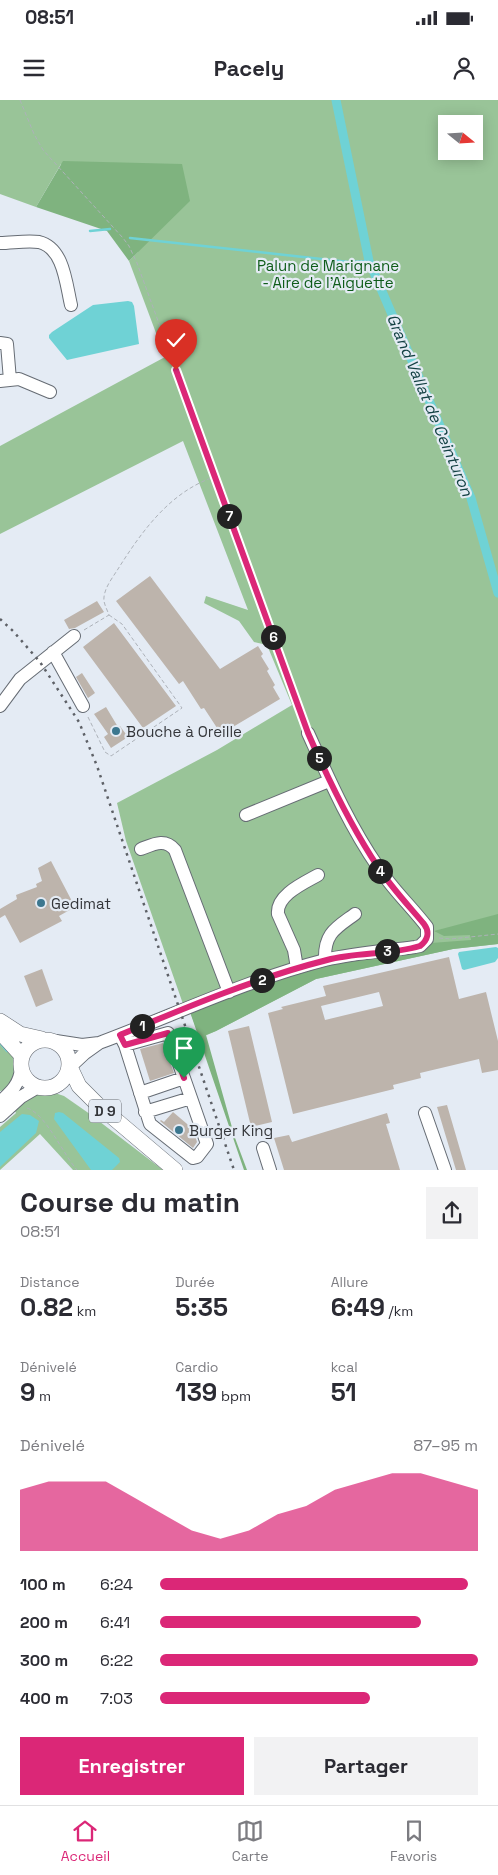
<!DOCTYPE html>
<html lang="fr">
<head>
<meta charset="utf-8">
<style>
	:root { --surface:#fff; --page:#f2f2f3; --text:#2b2b33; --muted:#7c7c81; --line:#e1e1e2; --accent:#db2777 }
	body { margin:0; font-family:"Space Grotesk",sans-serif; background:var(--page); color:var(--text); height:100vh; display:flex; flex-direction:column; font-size:19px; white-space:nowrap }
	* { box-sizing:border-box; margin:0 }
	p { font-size:16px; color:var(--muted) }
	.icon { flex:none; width:28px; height:28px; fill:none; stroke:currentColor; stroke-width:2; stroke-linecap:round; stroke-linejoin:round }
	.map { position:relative; height:1070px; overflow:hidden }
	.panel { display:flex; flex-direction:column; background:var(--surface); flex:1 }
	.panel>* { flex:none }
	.needle { width:32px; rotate:108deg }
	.tools { position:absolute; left:438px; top:15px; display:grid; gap:10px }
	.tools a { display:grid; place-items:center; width:45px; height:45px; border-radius:0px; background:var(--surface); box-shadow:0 2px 12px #0003; font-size:25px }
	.pin { position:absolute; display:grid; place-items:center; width:42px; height:42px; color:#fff; margin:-51px -21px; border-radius:50% 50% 50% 0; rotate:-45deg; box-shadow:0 0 5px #0007 }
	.pin .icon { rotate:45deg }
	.km { position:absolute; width:25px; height:25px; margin:-12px; border-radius:50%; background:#222; color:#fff; font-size:14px; line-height:25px; text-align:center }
	.round { display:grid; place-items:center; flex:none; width:52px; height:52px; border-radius:0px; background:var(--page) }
	.summary { display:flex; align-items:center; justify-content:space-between; height:85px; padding:0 20px }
	h1 { font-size:28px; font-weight:700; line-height:38px }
	.metrics { display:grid; grid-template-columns:repeat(3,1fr); gap:8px; height:85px; padding:5px 20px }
	.metrics div { display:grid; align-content:center }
	.metrics b { font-size:25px; font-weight:700 }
	.metrics small { font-size:14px; font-weight:400 }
	.metrics p { font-size:14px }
	.chart { height:140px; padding:10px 20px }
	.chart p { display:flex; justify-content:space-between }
	.chart svg { width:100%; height:90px; margin-top:5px; fill:var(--accent); opacity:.7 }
	.primary-button { display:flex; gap:10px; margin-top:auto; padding:10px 20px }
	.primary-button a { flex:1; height:58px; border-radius:0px; background:var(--accent); color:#fff; font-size:20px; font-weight:700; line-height:58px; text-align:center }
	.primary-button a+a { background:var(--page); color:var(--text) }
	ul { padding:0 20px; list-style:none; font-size:16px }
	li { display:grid; grid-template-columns:80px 60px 1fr; align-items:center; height:38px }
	li i { height:12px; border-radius:6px; background:var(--accent) }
	.status { display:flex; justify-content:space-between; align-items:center; height:35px; padding:0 25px; background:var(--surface); direction:ltr }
	.status svg { height:14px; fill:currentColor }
	header { display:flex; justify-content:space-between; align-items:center; height:65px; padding:0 20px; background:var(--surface); font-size:22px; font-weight:700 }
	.tab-bar { display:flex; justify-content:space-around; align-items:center; height:70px; border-top:1px solid var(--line); background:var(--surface); font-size:14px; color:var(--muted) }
	.tab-bar a { display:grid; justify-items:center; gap:2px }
	.tab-bar .active { color:var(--accent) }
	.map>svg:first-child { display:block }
</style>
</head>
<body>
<div class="status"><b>08:51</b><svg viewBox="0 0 49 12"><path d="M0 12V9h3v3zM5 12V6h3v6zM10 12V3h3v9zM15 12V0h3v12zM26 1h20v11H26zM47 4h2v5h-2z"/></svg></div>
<header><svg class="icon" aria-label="menu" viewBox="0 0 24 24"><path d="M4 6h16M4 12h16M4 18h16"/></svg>Pacely<svg class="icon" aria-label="person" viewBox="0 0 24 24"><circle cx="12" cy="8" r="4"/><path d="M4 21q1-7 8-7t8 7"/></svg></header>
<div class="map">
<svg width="498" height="1070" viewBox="0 0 498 1070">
	<rect width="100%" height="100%" fill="#e4ebf4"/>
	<path fill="#99c498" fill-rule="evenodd" d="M0,0H498V844L453,849L316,879L216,931L200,938L189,909L183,904L126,741L117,703L217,650L292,605L267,545L254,542L239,521L204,503L206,496L248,510L183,341L0,434V346L165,257L129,161L138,152L61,64L36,107L0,94ZM446,24H474V51H446Z
		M0,939C3,942 7,945 9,948C16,958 15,978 10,989L0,991Z
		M58,994L64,996L87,1012L163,1070H73L40,1034L0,1070V1027L16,1013L14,1009L33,995Z"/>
	<path fill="#7fb37f" d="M63,61L182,64L190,101L129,161L107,131L36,107Z
		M498,814V844L453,849L316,879L216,931L206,935L235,1038L247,1070H244L189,909L314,866L431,843L471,840L470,835L444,836L434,831Z"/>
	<path fill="#6fd2d5" d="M128,201L132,202L134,206L139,244L67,260L49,238V235L52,232L93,205Z
		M496,847L498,848V858L495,862L464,870L462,869L458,854L459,852Z
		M59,1012L63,1013L119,1058L120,1062L112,1070H91L54,1019L55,1013Z
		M22,1014L30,1015L39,1021L36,1033L0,1067V1032Z"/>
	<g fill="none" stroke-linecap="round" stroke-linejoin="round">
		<path stroke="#6fd2d5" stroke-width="2.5" d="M90,131L110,129
			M130,138L349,162L369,161
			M1,944L7,951"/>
		<path stroke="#6fd2d5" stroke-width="9" d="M336,0L369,161L471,398L498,493"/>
	</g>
	<path fill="#bdb4ac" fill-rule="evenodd" d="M150,476L220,569L258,546L263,554L261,556L269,569L267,571L275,585L273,587L280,599L221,634L204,608L201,609L183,581L179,584L116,501Z
		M97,501L104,512L75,528L69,529L64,520Z
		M114,523L176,606L143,628L83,547Z
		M82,573L95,593L88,598L76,577Z
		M106,607L118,627L120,626L128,637L111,648L104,637L108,634L94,614Z
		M51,761L75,807L59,816L62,821L20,843L5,815L0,818V809L17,799L16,795L37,787L36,784L42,781L38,768Z
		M449,857L459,899L486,892L498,941V970L482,973L479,959L420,973L421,978L393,985L394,989L293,1014L268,913L283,909L281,907L326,896L323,886ZM379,892L383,906L325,920L321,906Z
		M42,869L53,900L36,907L24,876Z
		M249,926L272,1022L251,1027L228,931Z
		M163,943L174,973L150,981L140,949Z
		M447,1005L466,1070H456L437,1007Z
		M173,1012L193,1029L197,1042L193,1048L160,1021L161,1020L164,1022Z
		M387,1013L390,1023L386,1024L400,1070H284L274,1038L289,1035L292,1042Z"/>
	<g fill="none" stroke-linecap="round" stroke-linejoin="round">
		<defs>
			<path id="minor" d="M0,143C12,143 27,140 39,142C64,148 66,184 71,205
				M0,243L7,244L10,280
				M0,281L19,279L50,292
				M53,552L83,606
				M0,606L20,579L74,536
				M246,715L329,681
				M141,749C154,744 165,738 175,750L229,892
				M325,860C324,833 336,828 355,814
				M297,868L294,850L278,814C276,795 304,783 318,775
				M120,935L125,945L150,1024L193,1058L197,1057L207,1044L191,998
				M56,941L82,945L99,943L85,953L70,967
				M99,943C174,915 247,880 325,860C354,853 386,851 415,847L420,846L427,839V827C411,806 392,789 378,767C349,725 329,679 308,633
				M125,945L168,933L184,978
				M140,993L184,978L191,998L145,1012
				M0,1002C11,992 20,984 21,968
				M425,1013L445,1070
				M0,1016L21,997L38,987
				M263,1048L270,1070"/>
			<path id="major" d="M0,921L20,934L42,939
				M0,932L22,956
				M21 964a24 24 0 1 1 48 0a24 24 0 1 1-48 0Z
				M70,967L79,986L97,1004L175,1070"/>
		</defs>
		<use href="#minor" stroke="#666c74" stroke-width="14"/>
		<use href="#major" stroke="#666c74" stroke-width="16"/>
		<path stroke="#adb2b9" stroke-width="1" stroke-dasharray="4 2.5" stroke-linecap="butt" d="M20,0L34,34L43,50L123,138L129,146L137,163L304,623
			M84,530L109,515C107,509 103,503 104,497C105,487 113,477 118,469C142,431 170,392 214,377
			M88,617L105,652L111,656L182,608L122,524L109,515
			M439,838L451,839L498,834
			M27,1008C46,1014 63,1054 77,1070"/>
		<use href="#minor" stroke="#fff" stroke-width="12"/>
		<use href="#major" stroke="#fff" stroke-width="15"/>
		<path stroke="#5d6066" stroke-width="2.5" stroke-dasharray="2.5 5" stroke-linecap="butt" d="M0,519L13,531L40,562L79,622L97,666L234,1070"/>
	</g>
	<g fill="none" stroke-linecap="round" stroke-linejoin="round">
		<defs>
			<path id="route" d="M176,270L308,633C328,679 350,725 378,767C391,787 408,805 424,824C430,832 428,840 420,846C391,855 357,852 327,860C256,878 187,907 120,935L125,945L168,933L184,978"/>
		</defs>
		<use href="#route" stroke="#fff" stroke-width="10"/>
		<use href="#route" stroke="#db2777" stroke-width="6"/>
	</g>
	<g fill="#3c778f" stroke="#e4ebf4" stroke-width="2">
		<circle cx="116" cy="631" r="5"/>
		<circle cx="41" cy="803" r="5"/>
		<circle cx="179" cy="1030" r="5"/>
	</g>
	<g text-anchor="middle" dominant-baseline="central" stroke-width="4.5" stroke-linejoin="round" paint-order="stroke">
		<rect fill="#e4ebf4" stroke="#696c72" stroke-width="1" x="89" y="999.5" width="32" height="23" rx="4"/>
		<g font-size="14" font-weight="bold" fill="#34363a">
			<text x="105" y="1011">D 9</text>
		</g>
		<g font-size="15" fill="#0e5c19" stroke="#e4ebf4">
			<text x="328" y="165">Palun de Marignane<tspan x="328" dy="17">- Aire de l'Aiguette</tspan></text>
		</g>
		<g font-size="15" fill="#34363a" stroke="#e4ebf4" text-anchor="start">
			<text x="126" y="631">Bouche à Oreille</text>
			<text x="51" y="803">Gedimat</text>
			<text x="189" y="1030">Burger King</text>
		</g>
		<g font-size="16" font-style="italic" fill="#134143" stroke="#e4ebf4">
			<text transform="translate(430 305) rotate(67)">Grand Vallat de Ceinturon</text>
		</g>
	</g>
</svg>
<div class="tools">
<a><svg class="needle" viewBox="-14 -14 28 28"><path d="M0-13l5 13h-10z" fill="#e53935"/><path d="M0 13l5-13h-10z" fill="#7c7c81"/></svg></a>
</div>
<div class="pin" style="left:184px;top:978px;background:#1e9e55"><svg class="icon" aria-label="arrive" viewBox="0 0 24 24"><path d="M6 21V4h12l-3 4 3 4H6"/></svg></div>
<div class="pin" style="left:176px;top:270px;background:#d93025"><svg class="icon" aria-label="check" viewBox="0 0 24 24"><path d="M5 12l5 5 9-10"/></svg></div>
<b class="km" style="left:142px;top:926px">1</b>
<b class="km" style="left:262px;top:880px">2</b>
<b class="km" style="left:387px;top:851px">3</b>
<b class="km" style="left:380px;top:771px">4</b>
<b class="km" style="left:319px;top:658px">5</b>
<b class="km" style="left:273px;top:537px">6</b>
<b class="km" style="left:229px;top:416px">7</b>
</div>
<section class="panel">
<div class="summary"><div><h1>Course du matin</h1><p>08:51</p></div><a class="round"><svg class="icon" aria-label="share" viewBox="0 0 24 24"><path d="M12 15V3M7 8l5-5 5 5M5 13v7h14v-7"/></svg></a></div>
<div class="metrics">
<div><p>Distance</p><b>0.82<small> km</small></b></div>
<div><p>Durée</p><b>5:35</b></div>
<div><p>Allure</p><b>6:49<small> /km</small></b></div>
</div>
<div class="metrics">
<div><p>Dénivelé</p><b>9<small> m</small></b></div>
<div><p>Cardio</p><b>139<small> bpm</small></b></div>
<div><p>kcal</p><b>51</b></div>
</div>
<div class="chart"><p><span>Dénivelé</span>87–95 m</p>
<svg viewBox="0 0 160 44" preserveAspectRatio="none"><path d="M0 44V14L10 10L20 10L30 10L40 18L50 26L60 34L70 38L80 34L90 26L100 22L110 14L120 10L130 6L140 6L150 10L160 14V44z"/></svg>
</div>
<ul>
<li><b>100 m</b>6:24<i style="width:97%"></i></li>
<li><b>200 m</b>6:41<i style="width:82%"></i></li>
<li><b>300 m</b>6:22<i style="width:100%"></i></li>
<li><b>400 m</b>7:03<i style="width:66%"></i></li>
</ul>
<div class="primary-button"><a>Enregistrer</a><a>Partager</a></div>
</section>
<nav class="tab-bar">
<a class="active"><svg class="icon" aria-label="home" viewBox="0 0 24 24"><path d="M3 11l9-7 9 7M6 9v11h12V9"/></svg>Accueil</a>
<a><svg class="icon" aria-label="map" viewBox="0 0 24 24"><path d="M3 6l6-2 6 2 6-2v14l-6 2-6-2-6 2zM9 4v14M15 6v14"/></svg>Carte</a>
<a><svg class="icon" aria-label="saved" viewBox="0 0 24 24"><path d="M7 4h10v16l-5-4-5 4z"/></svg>Favoris</a>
</nav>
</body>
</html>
